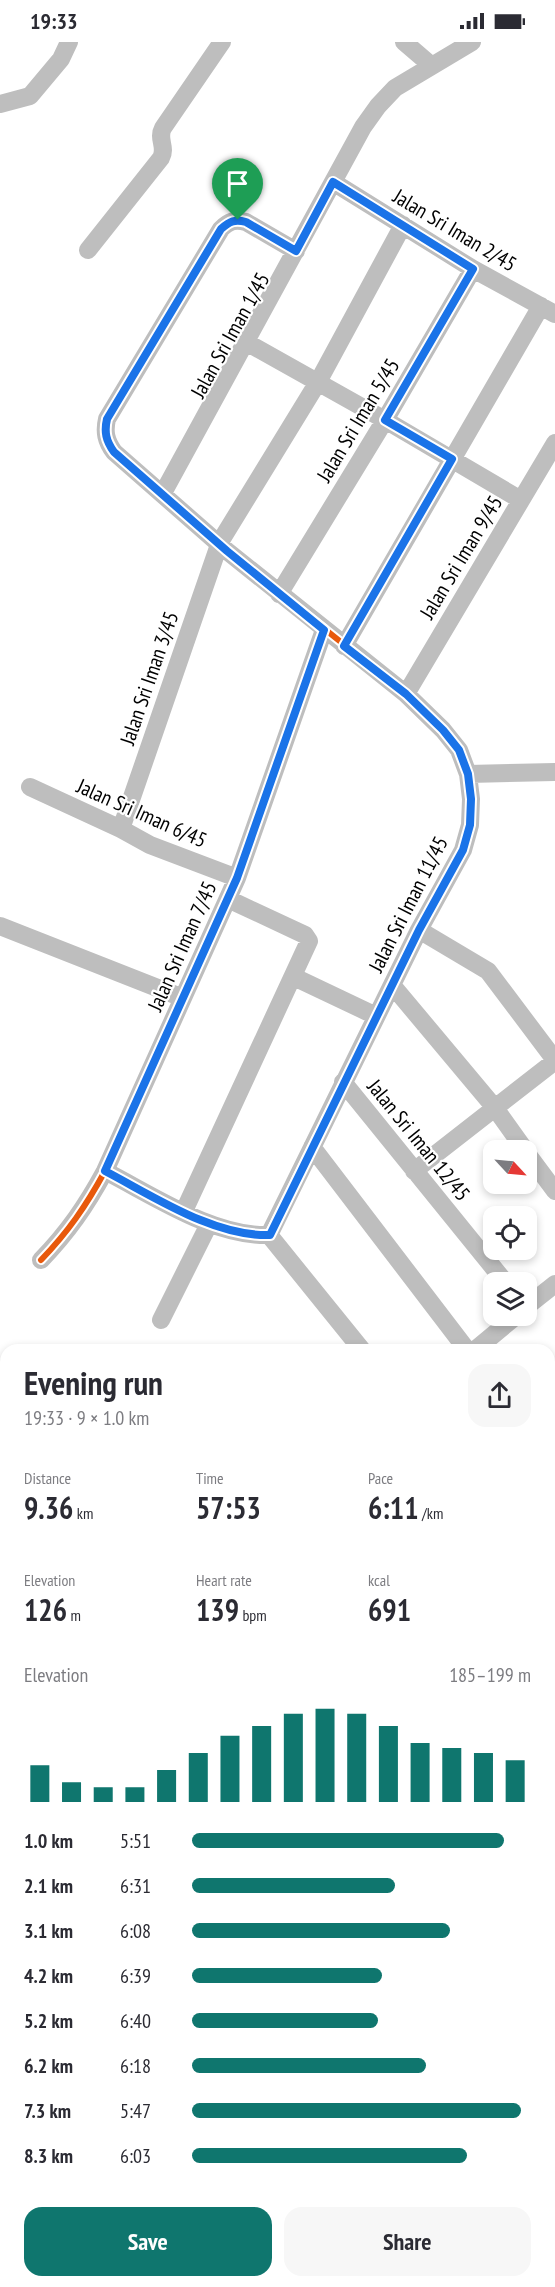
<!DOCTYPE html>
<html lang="en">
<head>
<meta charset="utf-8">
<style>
	:root { --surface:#fff; --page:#f7f7f7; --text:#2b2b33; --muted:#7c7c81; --accent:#0f766e }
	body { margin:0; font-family:"PT Sans Narrow",sans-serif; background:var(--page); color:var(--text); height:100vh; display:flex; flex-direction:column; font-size:22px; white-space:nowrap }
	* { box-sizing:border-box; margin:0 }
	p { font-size:20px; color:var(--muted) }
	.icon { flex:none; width:33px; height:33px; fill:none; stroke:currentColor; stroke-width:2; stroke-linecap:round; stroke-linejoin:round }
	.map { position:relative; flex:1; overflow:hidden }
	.drawer { position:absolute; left:0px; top:1302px; width:555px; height:944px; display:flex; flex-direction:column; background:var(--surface); border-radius:18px 18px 0 0; box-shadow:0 3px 9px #0003 }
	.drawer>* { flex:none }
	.needle { width:39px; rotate:116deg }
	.controls { position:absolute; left:483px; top:1098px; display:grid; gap:12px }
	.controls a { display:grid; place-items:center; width:54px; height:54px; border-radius:12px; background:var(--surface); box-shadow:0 3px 9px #0003; font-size:30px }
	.pin { position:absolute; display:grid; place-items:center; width:51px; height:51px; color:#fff; margin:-62px -26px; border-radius:50% 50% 50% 0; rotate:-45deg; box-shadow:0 0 6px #0007 }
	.pin .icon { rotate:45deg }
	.round { display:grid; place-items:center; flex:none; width:63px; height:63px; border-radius:18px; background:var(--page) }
	.summary { display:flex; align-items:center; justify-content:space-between; height:102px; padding:0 24px }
	h1 { font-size:33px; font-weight:700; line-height:45px }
	.figures { display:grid; grid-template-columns:repeat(3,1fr); gap:9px; height:102px; padding:6px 24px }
	.figures div { display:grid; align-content:center }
	.figures b { font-size:30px; font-weight:700 }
	.figures small { font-size:16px; font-weight:400 }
	.figures p { font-size:16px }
	.chart { height:168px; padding:12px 24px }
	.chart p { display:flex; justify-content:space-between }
	.chart svg { width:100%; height:108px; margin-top:6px; stroke:var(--accent); stroke-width:6 }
	.primary-button { display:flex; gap:12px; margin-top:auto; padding:12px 24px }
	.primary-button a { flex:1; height:69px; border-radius:18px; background:var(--accent); color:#fff; font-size:24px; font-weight:700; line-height:69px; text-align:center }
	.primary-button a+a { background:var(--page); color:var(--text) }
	ul { padding:0 24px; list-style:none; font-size:20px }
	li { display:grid; grid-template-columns:96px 72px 1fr; align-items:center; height:45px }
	li i { height:15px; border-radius:8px; background:var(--accent) }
	.status { display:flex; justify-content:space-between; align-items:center; height:42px; padding:0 30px; background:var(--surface); direction:ltr }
	.status svg { height:16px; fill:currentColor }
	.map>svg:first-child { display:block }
</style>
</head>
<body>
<div class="status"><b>19:33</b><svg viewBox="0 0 49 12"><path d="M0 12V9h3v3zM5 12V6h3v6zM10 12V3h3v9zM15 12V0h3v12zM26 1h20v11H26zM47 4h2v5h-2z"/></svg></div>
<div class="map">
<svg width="555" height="2245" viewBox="0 0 555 2245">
	<rect width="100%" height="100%" fill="#fff"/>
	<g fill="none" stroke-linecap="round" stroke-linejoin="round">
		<path stroke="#b9b9b9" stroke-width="3" stroke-dasharray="1.5 3" stroke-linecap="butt" d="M549,1888L555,1884"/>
		<path stroke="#bebebe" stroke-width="18" d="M404,0L432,24
			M0,62L30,54L61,17L69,0
			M333,140L473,227L555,272
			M88,208L161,116C167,105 157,97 163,86L222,0
			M246,300L385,378L521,458
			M163,451L363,85L378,64L395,46L472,0
			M279,552L385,378L473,227
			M344,604L541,264
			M406,652L555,401
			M468,732L555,730
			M30,745L121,787L150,803L237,836
			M121,787L220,500L318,340L403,183
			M0,884L183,956
			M419,888L488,929L555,1018
			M294,935L376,974
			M392,943L495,1066L525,1108
			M343,1040L505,1240
			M312,1105L467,1308
			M526,1110L555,1149
			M105,1129C154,1154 214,1195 269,1193L362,1308
			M414,1129L555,1019
			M184,1169L309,899L305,893L228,857
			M269,1193L419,888L463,808L470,783L471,757L468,732L459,708L443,688L406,652L227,509L114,410C106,399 104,390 107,377L221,187C229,179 235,177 246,180L296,209
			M41,1218C68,1190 86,1164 105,1129L237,836L324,588
			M526,1265L555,1242
			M161,1278L209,1182
			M475,1308L516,1274
			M549,1343L555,1339
			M549,1615L555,1621
			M549,1967L555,1963
			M549,2060L555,2070
			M549,2171L555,2166
			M272,2240L278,2245
			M444,2240L447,2245
			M458,2245L465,2240"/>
		<defs>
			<path id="cycleway" d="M269,1193L419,888L463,808L470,783L471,757L468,732L459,708L443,688L406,652L227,509L114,410C106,399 104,390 107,377L221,187C229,179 235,177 246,180L296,209
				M41,1218C68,1190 86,1164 105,1129L237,836L324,588"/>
		</defs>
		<use href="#cycleway" stroke="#fff" stroke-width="10"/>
		<use href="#cycleway" stroke="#e8590c" stroke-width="6"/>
	</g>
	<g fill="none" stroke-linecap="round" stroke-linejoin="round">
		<defs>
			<path id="route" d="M333,140L473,227L385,378L452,417L344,604L406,652L443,688L459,708L468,732L471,757L470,783L463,808L419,888L270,1193C214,1195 153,1154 105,1129L237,836L324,588L227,509L114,410C106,399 104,390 107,377L221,187C230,179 235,177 246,180L296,209Z"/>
		</defs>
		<use href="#route" stroke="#fff" stroke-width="12"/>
		<use href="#route" stroke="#1a73e8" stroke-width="8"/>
	</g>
	<g text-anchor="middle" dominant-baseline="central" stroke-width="4.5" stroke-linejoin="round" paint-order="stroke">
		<g font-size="21" fill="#000" stroke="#fff">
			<text transform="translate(455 188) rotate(31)">Jalan Sri Iman 2/45</text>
			<text transform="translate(230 293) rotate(-61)">Jalan Sri Iman 1/45</text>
			<text transform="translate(358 378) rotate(-59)">Jalan Sri Iman 5/45</text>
			<text transform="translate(461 515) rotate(-59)">Jalan Sri Iman 9/45</text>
			<text transform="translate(149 636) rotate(-71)">Jalan Sri Iman 3/45</text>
			<text transform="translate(142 771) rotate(24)">Jalan Sri Iman 6/45</text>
			<text transform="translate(408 862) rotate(-63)">Jalan Sri Iman 11/45</text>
			<text transform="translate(182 904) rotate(-66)">Jalan Sri Iman 7/45</text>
			<text transform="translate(419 1098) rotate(51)">Jalan Sri Iman 12/45</text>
		</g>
	</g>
</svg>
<div class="controls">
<a><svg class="needle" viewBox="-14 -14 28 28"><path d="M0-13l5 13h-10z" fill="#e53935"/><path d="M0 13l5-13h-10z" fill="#7c7c81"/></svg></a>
<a><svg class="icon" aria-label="locate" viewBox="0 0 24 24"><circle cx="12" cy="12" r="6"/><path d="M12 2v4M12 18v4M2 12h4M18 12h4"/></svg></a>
<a><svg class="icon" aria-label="layers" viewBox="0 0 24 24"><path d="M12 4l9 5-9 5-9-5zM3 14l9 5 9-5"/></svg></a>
</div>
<div class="pin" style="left:238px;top:178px;background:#1e9e55"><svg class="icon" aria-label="arrive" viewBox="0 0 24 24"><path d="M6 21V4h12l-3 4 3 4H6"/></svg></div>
<section class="drawer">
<div class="summary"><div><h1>Evening run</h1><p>19:33 · 9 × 1.0 km</p></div><a class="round"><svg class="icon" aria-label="share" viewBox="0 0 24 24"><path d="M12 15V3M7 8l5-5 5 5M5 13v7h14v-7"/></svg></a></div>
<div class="figures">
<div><p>Distance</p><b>9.36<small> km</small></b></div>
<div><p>Time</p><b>57:53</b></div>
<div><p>Pace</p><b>6:11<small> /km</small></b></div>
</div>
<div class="figures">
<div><p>Elevation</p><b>126<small> m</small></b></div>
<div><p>Heart rate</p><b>139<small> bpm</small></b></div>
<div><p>kcal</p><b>691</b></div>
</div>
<div class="chart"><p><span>Elevation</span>185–199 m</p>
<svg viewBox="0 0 160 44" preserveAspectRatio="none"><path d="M5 44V29M15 44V36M25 44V38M35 44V38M45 44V31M55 44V24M65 44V17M75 44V13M85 44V8M95 44V6M105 44V8M115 44V13M125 44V20M135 44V22M145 44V24M155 44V27"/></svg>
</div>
<ul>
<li><b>1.0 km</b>5:51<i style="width:92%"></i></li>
<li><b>2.1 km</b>6:31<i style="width:60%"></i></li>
<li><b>3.1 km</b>6:08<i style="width:76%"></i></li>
<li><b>4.2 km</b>6:39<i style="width:56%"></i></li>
<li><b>5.2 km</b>6:40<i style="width:55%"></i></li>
<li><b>6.2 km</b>6:18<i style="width:69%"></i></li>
<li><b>7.3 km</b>5:47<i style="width:97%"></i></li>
<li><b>8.3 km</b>6:03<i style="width:81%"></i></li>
</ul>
<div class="primary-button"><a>Save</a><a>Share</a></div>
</section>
</div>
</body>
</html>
